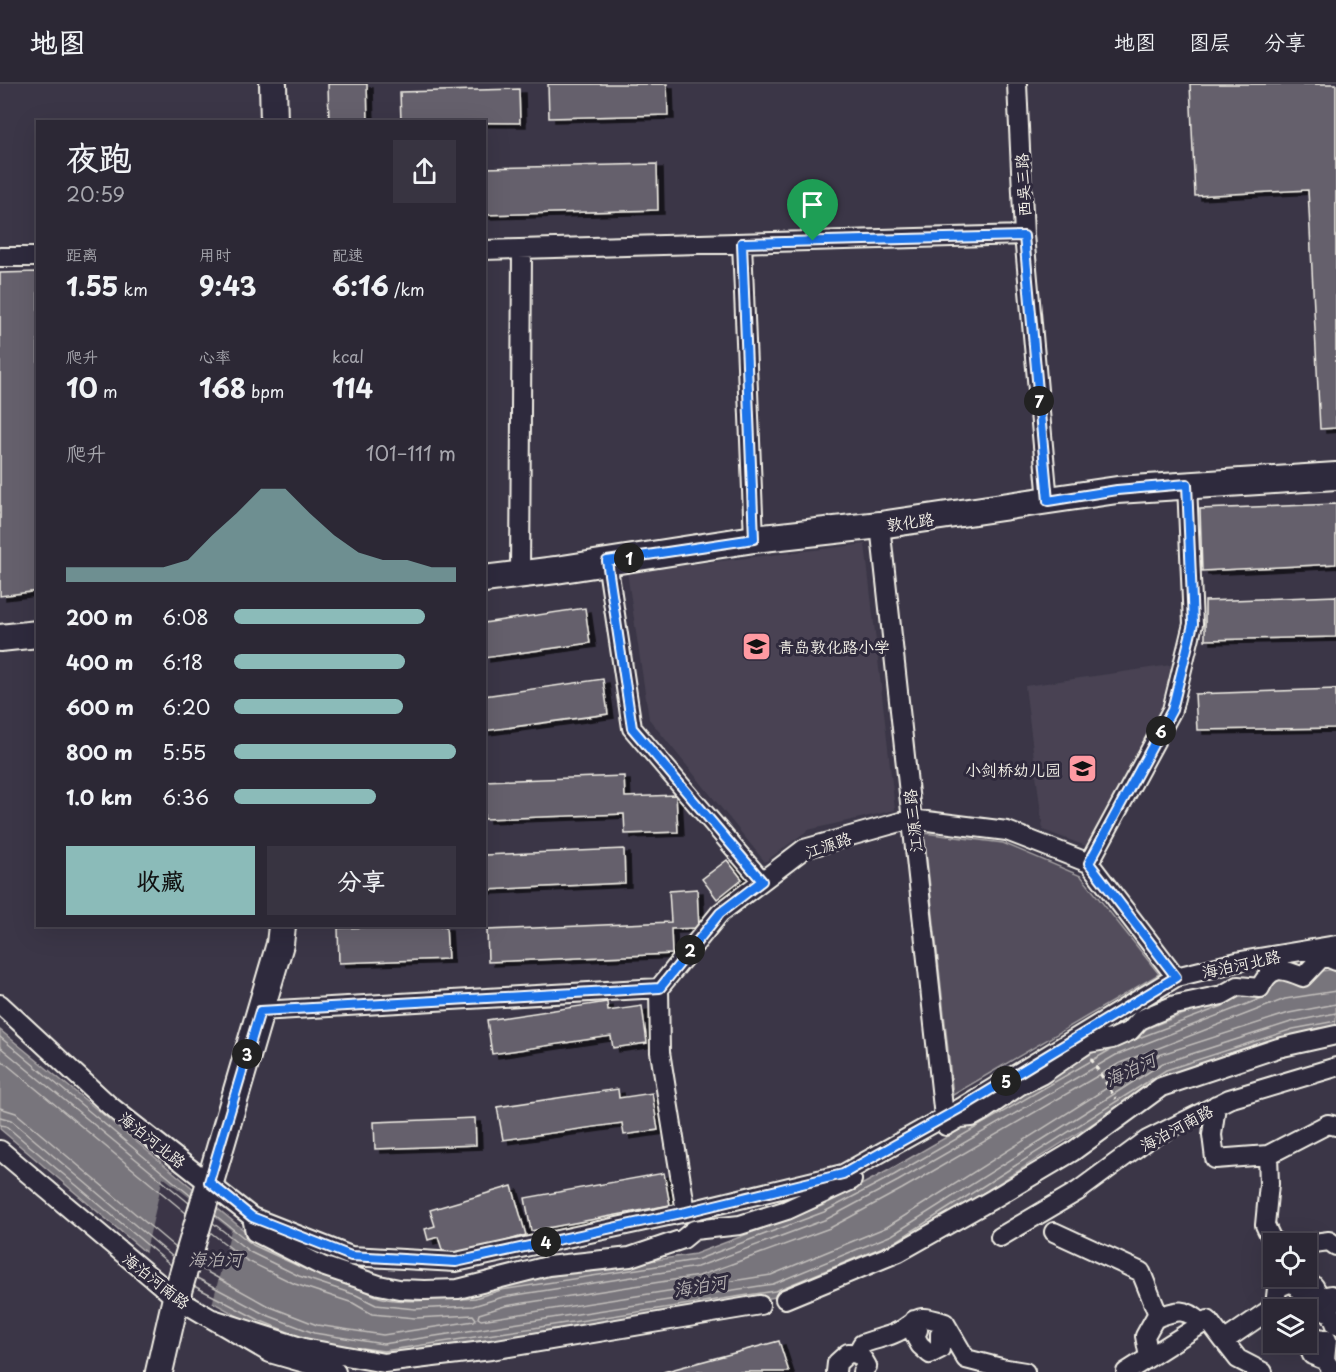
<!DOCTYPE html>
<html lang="zh">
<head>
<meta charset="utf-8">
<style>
	:root { --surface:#2c2835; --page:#383441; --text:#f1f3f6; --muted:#a6a6ad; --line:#484450; --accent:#8bbbb9 }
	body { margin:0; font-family:"Playpen Sans","LXGW WenKai TC",sans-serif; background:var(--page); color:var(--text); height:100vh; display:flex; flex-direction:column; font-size:22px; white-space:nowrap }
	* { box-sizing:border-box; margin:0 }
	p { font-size:20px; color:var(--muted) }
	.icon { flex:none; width:33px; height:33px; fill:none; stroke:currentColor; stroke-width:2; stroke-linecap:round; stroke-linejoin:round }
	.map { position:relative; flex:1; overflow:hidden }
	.panel { position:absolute; left:36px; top:36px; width:450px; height:807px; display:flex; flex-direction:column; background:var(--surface); border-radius:0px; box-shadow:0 6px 24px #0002,0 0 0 2px var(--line) }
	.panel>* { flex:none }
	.fabs { position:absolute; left:1263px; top:1149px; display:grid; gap:12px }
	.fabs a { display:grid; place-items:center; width:54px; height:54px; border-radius:0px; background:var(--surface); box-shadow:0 6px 24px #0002,0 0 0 2px var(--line); font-size:30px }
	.pin { position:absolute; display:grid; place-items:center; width:51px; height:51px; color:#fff; margin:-62px -26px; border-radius:50% 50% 50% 0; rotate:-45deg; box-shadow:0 0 6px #0007 }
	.pin .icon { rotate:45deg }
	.km { position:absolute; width:30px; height:30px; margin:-15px; border-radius:50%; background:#222; color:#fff; font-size:16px; line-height:30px; text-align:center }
	.round { display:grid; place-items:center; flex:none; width:63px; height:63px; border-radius:0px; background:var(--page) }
	.head { display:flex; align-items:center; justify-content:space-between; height:102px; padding:0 30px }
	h1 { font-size:33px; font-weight:700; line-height:45px }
	.stats { display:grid; grid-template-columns:repeat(3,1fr); gap:9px; height:102px; padding:6px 30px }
	.stats div { display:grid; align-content:center }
	.stats b { font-size:26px; font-weight:700 }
	.stats small { font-size:16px; font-weight:400 }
	.stats p { font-size:16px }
	.chart { height:168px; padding:12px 30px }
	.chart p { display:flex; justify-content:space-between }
	.chart svg { width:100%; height:108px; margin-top:6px; fill:var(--accent); opacity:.7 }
	.button { display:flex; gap:12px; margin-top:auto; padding:12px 30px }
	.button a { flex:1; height:69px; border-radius:0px; background:var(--accent); color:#111; font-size:24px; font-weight:700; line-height:69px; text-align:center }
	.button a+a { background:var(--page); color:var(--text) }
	ul { padding:0 30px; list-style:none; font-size:20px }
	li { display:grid; grid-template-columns:96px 72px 1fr; align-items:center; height:45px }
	li i { height:15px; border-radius:8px; background:var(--accent) }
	header { display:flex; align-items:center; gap:36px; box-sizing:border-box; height:84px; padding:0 30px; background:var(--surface); border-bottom:2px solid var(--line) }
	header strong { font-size:28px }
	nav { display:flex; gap:33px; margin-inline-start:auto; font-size:21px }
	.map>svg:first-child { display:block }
</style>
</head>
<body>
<header>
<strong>地图</strong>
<nav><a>地图</a><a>图层</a><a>分享</a></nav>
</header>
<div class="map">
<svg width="1336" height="1288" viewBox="0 0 1336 1288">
	<defs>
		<filter id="shadow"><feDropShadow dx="6" dy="4" stdDeviation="0" flood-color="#0009"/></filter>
	</defs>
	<rect width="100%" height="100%" fill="#3b3647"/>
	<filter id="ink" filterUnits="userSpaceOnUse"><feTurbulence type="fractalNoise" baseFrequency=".0167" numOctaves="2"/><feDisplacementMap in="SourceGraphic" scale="12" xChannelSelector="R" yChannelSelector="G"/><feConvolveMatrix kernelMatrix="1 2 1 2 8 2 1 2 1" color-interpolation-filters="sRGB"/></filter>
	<g filter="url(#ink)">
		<path fill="#484352" d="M865,460L895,726L808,746L765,778L649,635L627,488Z
			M1171,581L1162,624L1086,762L1043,746L1025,602Z"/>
		<path fill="#534e5c" stroke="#a4a0a2" stroke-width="1.5" d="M924,749L1003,759L1081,792L1159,890L953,1011Z"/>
		<path fill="#78747b" stroke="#aaa6a7" stroke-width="1.5" d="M1336,885V942L1295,951L1169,991L898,1163L776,1213L383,1273L311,1262L258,1243L190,1206L0,1045V946L256,1156L362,1198L499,1200L695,1170L822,1122L891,1085L1110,959L1279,893Z"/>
		<path fill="#3b3647" d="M163,1093L231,1146L212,1221L189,1209L145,1171Z"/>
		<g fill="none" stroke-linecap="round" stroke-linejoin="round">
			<path stroke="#c2bfbc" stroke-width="1.5" d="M1336,907L1285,915L1120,979L902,1105L830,1144L699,1192L505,1222L479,1230L478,1234L481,1236L771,1191L887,1143L1159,971L1289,929L1336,920
				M0,953L191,1112
				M1136,955L1223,922
				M0,963L189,1119
				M0,975L186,1129
				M0,1024L16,1029L176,1164
				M0,1033L11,1036L173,1173
				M0,1041L6,1042L171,1181
				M215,1131L253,1161L311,1188
				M213,1139L250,1168L299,1192L356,1211L376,1221L415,1225L473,1222L503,1213L697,1183L827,1135L898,1097L1116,971L1265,913
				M200,1184L268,1222L317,1241L383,1251L474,1237L476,1235L473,1231L415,1234L372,1230L353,1219L295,1200L246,1176L210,1148
				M197,1194L264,1230L314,1249L383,1260L773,1200L892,1151L1163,979L1291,938L1336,929
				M194,1202L261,1237L293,1250
				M368,1208C386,1219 411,1217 432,1216
				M462,1215L475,1214L501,1206L696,1176L824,1128L894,1091L1110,966
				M362,1264L384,1267L775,1207L895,1158L1166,986L1293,945L1336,937"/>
		</g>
		<path fill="#65616c" stroke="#f4f1e8" stroke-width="1.5" filter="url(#shadow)" d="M328,0H367L368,38H329Z
			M548,0H667L668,31L549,34Z
			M1190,0H1336V344L1320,345L1308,106L1195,112Z
			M519,5L520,39L401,38L400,8Z
			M657,80L658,126L484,131V84Z
			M38,188V507L0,512V189Z
			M1336,420V480L1202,487L1200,425Z
			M1336,512V553L1205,556V517Z
			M585,524L590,559L484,574V539Z
			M603,595L608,630L484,647V612Z
			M1336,605V644L1197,646L1195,610Z
			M624,692L625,713L676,711L678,748L625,750L624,730L484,735V697Z
			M624,765L625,799L485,806L484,771Z
			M727,776L742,795L717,815L702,795Z
			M697,805L699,844L671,845L672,870L488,878L487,846L671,838L669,807Z
			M412,842H446L448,875L339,879L338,844Z
			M607,918L608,927L642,922L647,959L613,964L611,952L492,970L487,936Z
			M618,1005L619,1014L652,1009L658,1046L624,1051L622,1039L503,1056L497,1023Z
			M475,1034L476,1061L375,1065L374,1038Z
			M664,1089L670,1121L531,1147L525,1114Z
			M512,1102L526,1151L445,1175L438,1153L428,1156L425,1145L435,1142L430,1126Z
			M779,1257L789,1288H663Z"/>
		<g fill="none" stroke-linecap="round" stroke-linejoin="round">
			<defs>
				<path id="street" d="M1017,0L1024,151L1048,417
					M742,159L754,455
					M484,166L1024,151
					M0,173H38
					M880,441L944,1033
					M607,477L632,644L762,797
					M520,490L522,165
					M1089,779L1172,626L1193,540L1187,400
					M0,920L109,1021L252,1133L351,1172L456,1178L686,1128L843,1090L964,1022L1176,893L1241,877L1336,861
					M260,927L659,904
					M1216,1021L1212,1051L1215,1075L1268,1071
					M946,1042L960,1034L972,1033L981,1028L1019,1002L1041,991L1088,959L1112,955L1130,947L1140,936L1151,931L1175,921L1222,911L1238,902L1260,904C1271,881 1281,884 1303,893L1321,874H1329L1336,877
					M0,1066L176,1214L270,1269L336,1288
					M686,1128L660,968L659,904L720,829L804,765L911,735L1007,747L1089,779L1176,893
					M252,1133L255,1148L322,1182L379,1201L399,1205L425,1206L458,1205L548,1182L630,1173L683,1155L694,1146L740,1141L787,1126L852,1096
					M1054,1148L1141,1188L1159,1233
					M1000,1153L1078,1107L1147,1056L1229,1015L1336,983
					M1274,1160L1265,1141L1269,1100L1268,1071L1328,1040L1336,1042
					M1306,1160L1329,1157L1336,1162
					M1274,1183V1185
					M1301,1208L1314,1202L1320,1213L1318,1224L1331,1229L1336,1241
					M1320,1213L1331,1211L1336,1217
					M785,1215L899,1168L993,1115L1072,1068L1161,1003L1278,964L1336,951
					M1275,1222L1277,1204L1294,1197L1305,1215L1296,1226
					M213,1235L304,1264L384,1279L491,1266L760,1221
					M914,1236L918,1246L915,1252L920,1261L930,1270L940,1265V1250L945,1239
					M1224,1257L1238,1275L1263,1288
					M857,1269L862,1260C872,1256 883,1254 893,1250C921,1239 909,1227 945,1239L966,1275L1001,1284
					M1149,1273L1145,1252L1155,1234C1175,1227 1185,1222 1201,1239
					M1325,1276L1327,1256L1315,1253L1308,1261L1312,1271L1325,1276L1333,1288
					M836,1288L837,1279L848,1269C860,1269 862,1273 867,1282L862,1288
					M1000,1288L1001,1284L1025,1288
					M1126,1288L1208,1236L1224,1257L1275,1222"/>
				<path id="secondary" d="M273,0L274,38
					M484,495L556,486L754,455L880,441L1117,406L1336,392
					M0,554L38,550
					M159,1288L176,1214L280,860L282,842"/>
			</defs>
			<use href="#street" stroke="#f4f1e8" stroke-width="22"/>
			<use href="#secondary" stroke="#f4f1e8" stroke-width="30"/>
			<path stroke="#f4f1e8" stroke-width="3" stroke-dasharray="4.5 4.5" stroke-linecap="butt" d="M1091,975L1116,1015"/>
			<use href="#street" stroke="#2f2a3d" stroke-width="18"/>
			<use href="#secondary" stroke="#2f2a3d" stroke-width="26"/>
		</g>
	</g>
	<g fill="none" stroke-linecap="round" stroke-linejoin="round" filter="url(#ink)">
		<defs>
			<path id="route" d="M1024,152L1048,417L1117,406L1187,400L1193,540L1172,626L1089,779L1176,893L964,1022L843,1090L686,1128L456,1178L351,1172L252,1133L209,1098L260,927L660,904L720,829L762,797L632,644L607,477L754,455L742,159Z"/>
		</defs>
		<use href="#route" stroke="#fff" stroke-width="12"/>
		<use href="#route" stroke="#1a73e8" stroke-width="8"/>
	</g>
	<defs>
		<symbol id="school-square" viewBox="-11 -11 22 22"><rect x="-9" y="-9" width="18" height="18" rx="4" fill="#ff9aa2" stroke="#2f2a3d"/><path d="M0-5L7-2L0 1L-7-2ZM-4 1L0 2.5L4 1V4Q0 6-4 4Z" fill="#111"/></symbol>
	</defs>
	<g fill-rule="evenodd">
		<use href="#school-square" x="740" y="546" width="33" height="33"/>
		<use href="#school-square" x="1066" y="668" width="33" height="33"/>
	</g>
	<g text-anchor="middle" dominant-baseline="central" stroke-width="6" stroke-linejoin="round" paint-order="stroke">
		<g font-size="16" fill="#f4f1e8" stroke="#2f2a3d">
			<text transform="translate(1022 101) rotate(-93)">西吴三路</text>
			<text transform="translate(910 437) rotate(-8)">敦化路</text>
			<text transform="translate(912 737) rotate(-96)">江源三路</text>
			<text transform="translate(828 760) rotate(-19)">江源路</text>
			<text transform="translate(1241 879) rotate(-12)">海泊河北路</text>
			<text transform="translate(1176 1043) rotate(-28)">海泊河南路</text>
			<text transform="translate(153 1055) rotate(38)">海泊河北路</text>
			<text transform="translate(157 1196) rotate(38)">海泊河南路</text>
		</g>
		<g font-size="16" fill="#f4f1e8" stroke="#2f2a3d" text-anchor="start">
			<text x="778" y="562">青岛敦化路小学</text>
			<text x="1061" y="685" text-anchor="end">小剑桥幼儿园</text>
		</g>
		<g font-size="18" font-style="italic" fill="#b6b2b2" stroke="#2f2a3d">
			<text transform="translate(1130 985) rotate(-25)">海泊河</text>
			<text x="215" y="1174">海泊河</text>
			<text transform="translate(700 1201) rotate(-10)">海泊河</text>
		</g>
	</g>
</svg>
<div class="fabs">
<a><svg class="icon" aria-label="locate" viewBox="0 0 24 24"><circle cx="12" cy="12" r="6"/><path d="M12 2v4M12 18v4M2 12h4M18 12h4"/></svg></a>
<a><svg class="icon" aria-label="layers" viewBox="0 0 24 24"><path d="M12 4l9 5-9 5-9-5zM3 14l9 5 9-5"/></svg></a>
</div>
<div class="pin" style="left:813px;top:157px;background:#1e9e55"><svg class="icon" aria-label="arrive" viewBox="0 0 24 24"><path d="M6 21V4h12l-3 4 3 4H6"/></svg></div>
<b class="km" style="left:629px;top:474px">1</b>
<b class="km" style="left:690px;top:866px">2</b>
<b class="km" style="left:247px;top:970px">3</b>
<b class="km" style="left:546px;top:1158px">4</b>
<b class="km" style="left:1006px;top:997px">5</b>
<b class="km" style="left:1161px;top:647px">6</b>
<b class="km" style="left:1039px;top:317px">7</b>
<section class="panel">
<div class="head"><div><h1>夜跑</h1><p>20:59</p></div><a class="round"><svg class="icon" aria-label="share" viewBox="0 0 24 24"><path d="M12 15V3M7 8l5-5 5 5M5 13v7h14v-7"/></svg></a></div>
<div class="stats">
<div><p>距离</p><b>1.55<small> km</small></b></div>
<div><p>用时</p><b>9:43</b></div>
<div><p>配速</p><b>6:16<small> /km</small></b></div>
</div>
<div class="stats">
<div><p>爬升</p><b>10<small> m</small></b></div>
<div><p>心率</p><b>168<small> bpm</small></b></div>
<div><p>kcal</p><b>114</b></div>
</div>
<div class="chart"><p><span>爬升</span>101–111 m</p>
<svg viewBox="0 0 160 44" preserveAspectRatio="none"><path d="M0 44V38L10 38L20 38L30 38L40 38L50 35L60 25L70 16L80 6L90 6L100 16L110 25L120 32L130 35L140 35L150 38L160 38V44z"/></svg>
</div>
<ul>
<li><b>200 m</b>6:08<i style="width:86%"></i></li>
<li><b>400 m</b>6:18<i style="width:77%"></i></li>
<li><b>600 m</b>6:20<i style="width:76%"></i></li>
<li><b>800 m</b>5:55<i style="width:100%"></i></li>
<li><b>1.0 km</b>6:36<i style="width:64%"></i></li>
</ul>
<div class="button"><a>收藏</a><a>分享</a></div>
</section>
</div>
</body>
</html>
